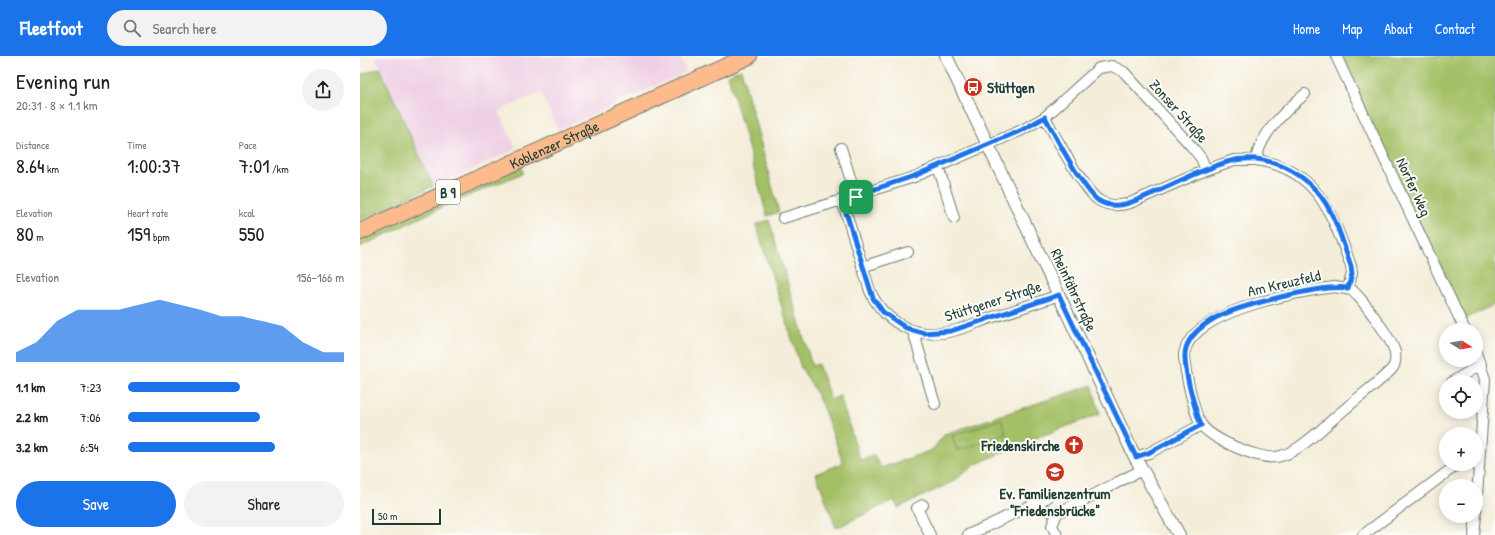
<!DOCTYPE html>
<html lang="en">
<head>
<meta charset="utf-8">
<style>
	:root { --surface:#fff; --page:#f2f2f2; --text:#202124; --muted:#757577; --accent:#1a73e8 }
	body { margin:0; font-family:"Patrick Hand",sans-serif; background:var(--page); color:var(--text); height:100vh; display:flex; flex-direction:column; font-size:15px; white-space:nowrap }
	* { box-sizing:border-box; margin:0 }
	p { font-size:13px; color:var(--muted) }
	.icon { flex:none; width:22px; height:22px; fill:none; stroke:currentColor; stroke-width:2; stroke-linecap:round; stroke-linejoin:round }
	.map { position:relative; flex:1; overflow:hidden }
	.details { display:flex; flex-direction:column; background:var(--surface); width:360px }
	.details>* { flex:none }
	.needle { width:26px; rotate:101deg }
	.controls { position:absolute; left:1079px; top:267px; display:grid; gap:8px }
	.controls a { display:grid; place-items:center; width:44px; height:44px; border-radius:50%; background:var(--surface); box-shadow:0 2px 10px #0003; font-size:20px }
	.scale { position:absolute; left:12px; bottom:10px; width:69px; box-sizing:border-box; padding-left:4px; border:2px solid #1f3d34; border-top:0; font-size:11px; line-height:14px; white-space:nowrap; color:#1f3d34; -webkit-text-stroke:3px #fdfcf7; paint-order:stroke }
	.pin { position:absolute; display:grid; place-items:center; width:34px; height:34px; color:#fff; margin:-17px; border-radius:8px; box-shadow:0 2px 6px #0006 }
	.round { display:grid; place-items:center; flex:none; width:42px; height:42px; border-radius:21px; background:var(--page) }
	.headline { display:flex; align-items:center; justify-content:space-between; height:68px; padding:0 16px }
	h1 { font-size:22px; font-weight:600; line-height:30px }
	.metrics { display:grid; grid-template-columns:repeat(3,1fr); gap:6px; height:68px; padding:4px 16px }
	.metrics div { display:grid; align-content:center }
	.metrics b { font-size:20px; font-weight:600 }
	.metrics small { font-size:11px; font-weight:400 }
	.metrics p { font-size:11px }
	.chart { height:112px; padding:8px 16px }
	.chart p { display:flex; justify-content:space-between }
	.chart svg { width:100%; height:72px; margin-top:4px; fill:var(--accent); opacity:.7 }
	.button { display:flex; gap:8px; margin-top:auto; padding:8px 16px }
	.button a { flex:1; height:46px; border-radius:24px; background:var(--accent); color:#fff; font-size:16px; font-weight:600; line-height:46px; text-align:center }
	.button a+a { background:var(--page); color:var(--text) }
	ul { padding:0 16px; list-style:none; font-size:13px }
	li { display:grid; grid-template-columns:64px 48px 1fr; align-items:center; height:30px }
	li i { height:10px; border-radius:5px; background:var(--accent) }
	header { display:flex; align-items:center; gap:24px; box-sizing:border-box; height:56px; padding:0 20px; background:var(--accent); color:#fff }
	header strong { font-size:19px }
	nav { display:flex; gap:22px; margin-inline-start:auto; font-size:14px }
	.search { width:280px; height:36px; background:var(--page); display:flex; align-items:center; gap:10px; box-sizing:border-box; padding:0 14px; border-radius:22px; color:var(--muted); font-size:15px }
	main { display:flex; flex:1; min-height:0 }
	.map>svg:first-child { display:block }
</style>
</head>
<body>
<header>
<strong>Fleetfoot</strong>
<div class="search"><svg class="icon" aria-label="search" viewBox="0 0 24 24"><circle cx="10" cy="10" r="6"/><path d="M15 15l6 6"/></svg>Search here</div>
<nav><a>Home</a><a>Map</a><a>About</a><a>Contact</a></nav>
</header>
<main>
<section class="details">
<div class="headline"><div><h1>Evening run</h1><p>20:31 · 8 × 1.1 km</p></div><a class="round"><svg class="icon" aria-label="share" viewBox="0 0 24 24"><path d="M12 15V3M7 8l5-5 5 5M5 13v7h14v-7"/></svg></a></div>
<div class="metrics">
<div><p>Distance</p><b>8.64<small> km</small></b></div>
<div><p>Time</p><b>1:00:37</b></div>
<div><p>Pace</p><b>7:01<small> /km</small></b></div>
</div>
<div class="metrics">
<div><p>Elevation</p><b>80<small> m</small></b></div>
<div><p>Heart rate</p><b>159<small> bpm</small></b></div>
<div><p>kcal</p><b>550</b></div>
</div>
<div class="chart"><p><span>Elevation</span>156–166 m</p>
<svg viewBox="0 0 160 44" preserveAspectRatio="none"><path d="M0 44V38L10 32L20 19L30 12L40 12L50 12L60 9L70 6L80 9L90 12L100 16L110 16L120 19L130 22L140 32L150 38L160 38V44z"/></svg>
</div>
<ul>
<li><b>1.1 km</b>7:23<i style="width:52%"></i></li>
<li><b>2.2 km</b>7:06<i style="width:61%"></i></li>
<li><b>3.2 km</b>6:54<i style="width:68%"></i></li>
</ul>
<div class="button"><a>Save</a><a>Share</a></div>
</section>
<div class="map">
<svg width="1135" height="479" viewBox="0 0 1135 479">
	<defs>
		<pattern id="park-crowns" width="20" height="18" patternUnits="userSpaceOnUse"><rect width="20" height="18" fill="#a4c066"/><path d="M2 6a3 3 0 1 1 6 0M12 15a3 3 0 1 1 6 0" fill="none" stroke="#859d55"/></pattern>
	</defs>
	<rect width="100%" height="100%" fill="#fdfcf7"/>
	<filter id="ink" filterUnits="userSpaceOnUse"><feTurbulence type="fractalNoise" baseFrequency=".025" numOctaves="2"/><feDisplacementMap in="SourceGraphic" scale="8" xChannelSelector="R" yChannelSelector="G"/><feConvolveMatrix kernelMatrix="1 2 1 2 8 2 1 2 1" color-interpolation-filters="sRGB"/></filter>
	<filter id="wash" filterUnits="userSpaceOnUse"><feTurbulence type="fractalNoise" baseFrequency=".012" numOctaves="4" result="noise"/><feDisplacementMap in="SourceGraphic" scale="16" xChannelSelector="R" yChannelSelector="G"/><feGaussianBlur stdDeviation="0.9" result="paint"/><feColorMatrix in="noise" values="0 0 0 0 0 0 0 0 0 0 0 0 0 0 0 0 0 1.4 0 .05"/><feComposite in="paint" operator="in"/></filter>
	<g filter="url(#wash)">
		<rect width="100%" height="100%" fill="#f4edd9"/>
		<path fill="#efd0e5" d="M15,0H319L326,16L198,74L181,36L139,55L156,93L73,130Z"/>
		<path fill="#a4c066" stroke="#627e4d" d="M979,0H1135V248L1104,264Z
			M20,12L73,130L0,164V19Z
			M381,13L419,156L407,160L368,19Z
			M161,110L163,117L80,152L0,191V182Z
			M409,164L452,310L458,308L471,344L480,340L500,404L514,399L521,412L572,394L585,378L732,329L740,358L673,383L616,408L594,425L538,452L534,444L476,472L456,418L483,407C471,374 462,341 441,312L396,169Z"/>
		<path fill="url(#park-crowns)" stroke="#627e4d" d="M641,363L646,378L597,395L592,380Z"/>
	</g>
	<g filter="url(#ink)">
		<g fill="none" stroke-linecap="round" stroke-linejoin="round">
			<defs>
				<path id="minor" d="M976,0L1105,274
					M685,61C694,78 725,137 740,145C749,150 760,150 770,147L846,114
					M481,92L496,141
					M896,104C958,113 972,158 991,210L992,218L988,232
					M578,110L594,162
					M423,162L482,144
					M502,211L548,196
					M974,231L992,234C1003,244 1031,282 1035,296C1036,303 1036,309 1031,314C1017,328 1000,340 985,353C967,367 939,398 916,401C900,404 850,383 841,368C834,358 824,311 824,298C825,293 827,288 830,284C853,252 936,236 974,231Z
					M699,239C676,247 653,255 630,262C616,267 603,273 589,276C555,283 524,266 510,235L482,144L554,121L662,74L685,61L739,12L752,10L764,16L832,91L841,102L846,114L874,104H896C900,78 926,54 945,38
					M553,275L575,348
					M1116,297L1125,323L1116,455
					M1092,326L1121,308
					M775,401L789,397L841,369
					M676,447L688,441
					M563,449L557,452L570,479
					M608,479L676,447L679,452L697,457
					M697,479L692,470L697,457C726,444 753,428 782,414
					M1003,479L1098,408
					M1114,479L1116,460"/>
				<path id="tertiary" d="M586,0L775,401L819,479"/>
				<g id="primary">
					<path id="s1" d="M0,176L389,0"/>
				</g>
			</defs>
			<use href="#minor" stroke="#6a7b6e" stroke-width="12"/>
			<use href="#tertiary" stroke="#6a7b6e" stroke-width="14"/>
			<use href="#primary" stroke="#6a7b6e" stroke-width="18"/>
			<use href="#minor" stroke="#fff" stroke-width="10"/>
			<use href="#tertiary" stroke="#fff" stroke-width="12"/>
			<use href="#primary" stroke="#fcba8d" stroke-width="16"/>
		</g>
	</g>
	<g fill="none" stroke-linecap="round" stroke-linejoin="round" filter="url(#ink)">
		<defs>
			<path id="route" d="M685,61C694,78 725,137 739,145C757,155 775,145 791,138C816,127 841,114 867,106C907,94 950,118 969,153C979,170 984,191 991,210L992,218L988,232C962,228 879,250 855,262C843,269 830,279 826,292C821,307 835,353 841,369L788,397L776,401L699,239L591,275L564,277L546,272L523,256L513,242L482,144L554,120L662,74Z"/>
		</defs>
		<use href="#route" stroke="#fff" stroke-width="8"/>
		<use href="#route" stroke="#1a73e8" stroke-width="5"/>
	</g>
	<defs>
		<symbol id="bus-disc" viewBox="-11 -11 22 22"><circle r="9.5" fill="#c8321e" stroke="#fdfcf7"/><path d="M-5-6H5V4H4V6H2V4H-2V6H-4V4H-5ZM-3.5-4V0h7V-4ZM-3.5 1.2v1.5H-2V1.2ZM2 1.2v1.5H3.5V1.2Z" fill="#fff"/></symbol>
		<symbol id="church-disc" viewBox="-11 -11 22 22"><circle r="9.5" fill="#c8321e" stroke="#fdfcf7"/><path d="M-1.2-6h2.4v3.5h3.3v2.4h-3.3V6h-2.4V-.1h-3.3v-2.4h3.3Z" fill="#fff"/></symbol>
		<symbol id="school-disc" viewBox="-11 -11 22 22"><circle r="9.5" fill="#c8321e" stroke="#fdfcf7"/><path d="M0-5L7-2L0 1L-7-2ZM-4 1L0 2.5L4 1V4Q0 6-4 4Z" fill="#fff"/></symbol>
	</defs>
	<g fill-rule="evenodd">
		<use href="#bus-disc" x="602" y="20" width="22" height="22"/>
		<use href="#church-disc" x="703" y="378" width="22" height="22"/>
		<use href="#school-disc" x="684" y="405" width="22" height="22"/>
	</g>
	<g text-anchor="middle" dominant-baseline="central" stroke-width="4" stroke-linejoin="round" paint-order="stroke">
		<rect fill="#fdfcf7" stroke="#62766e" stroke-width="1" x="76" y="124" width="24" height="24" rx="3"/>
		<g font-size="14" font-weight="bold" fill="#1f3d34">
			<text x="88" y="136">B 9</text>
		</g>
		<g font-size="15" font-weight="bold" fill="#1f3d34" stroke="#fdfcf7" text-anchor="start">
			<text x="627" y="31">Stüttgen</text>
			<text x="700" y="389" text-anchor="end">Friedenskirche</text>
			<text x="695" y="437" text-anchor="middle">Ev. Familienzentrum<tspan x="695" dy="17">"Friedensbrücke"</tspan></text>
		</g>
		<g font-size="15" fill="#1f3d34" stroke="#fdfcf7">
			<text transform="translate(819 55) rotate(48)">Zonser Straße</text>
			<text stroke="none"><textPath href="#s1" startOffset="213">Koblenzer Straße</textPath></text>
			<text transform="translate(1054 131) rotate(65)">Norfer Weg</text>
			<text transform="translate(924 227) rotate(-13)">Am Kreuzfeld</text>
			<text transform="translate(714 234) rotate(65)">Rheinfährstraße</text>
			<text transform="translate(633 245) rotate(-18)">Stüttgener Straße</text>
		</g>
	</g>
</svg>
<div class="controls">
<a><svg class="needle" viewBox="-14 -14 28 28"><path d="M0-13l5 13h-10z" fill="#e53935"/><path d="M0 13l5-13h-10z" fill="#757577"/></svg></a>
<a><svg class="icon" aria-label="locate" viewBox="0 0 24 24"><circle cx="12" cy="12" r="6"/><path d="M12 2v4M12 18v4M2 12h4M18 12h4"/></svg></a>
<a>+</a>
<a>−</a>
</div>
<div class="scale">50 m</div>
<div class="pin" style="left:496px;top:141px;background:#1e9e55"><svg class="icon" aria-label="arrive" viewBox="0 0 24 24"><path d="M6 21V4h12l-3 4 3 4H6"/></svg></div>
</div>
</main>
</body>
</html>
